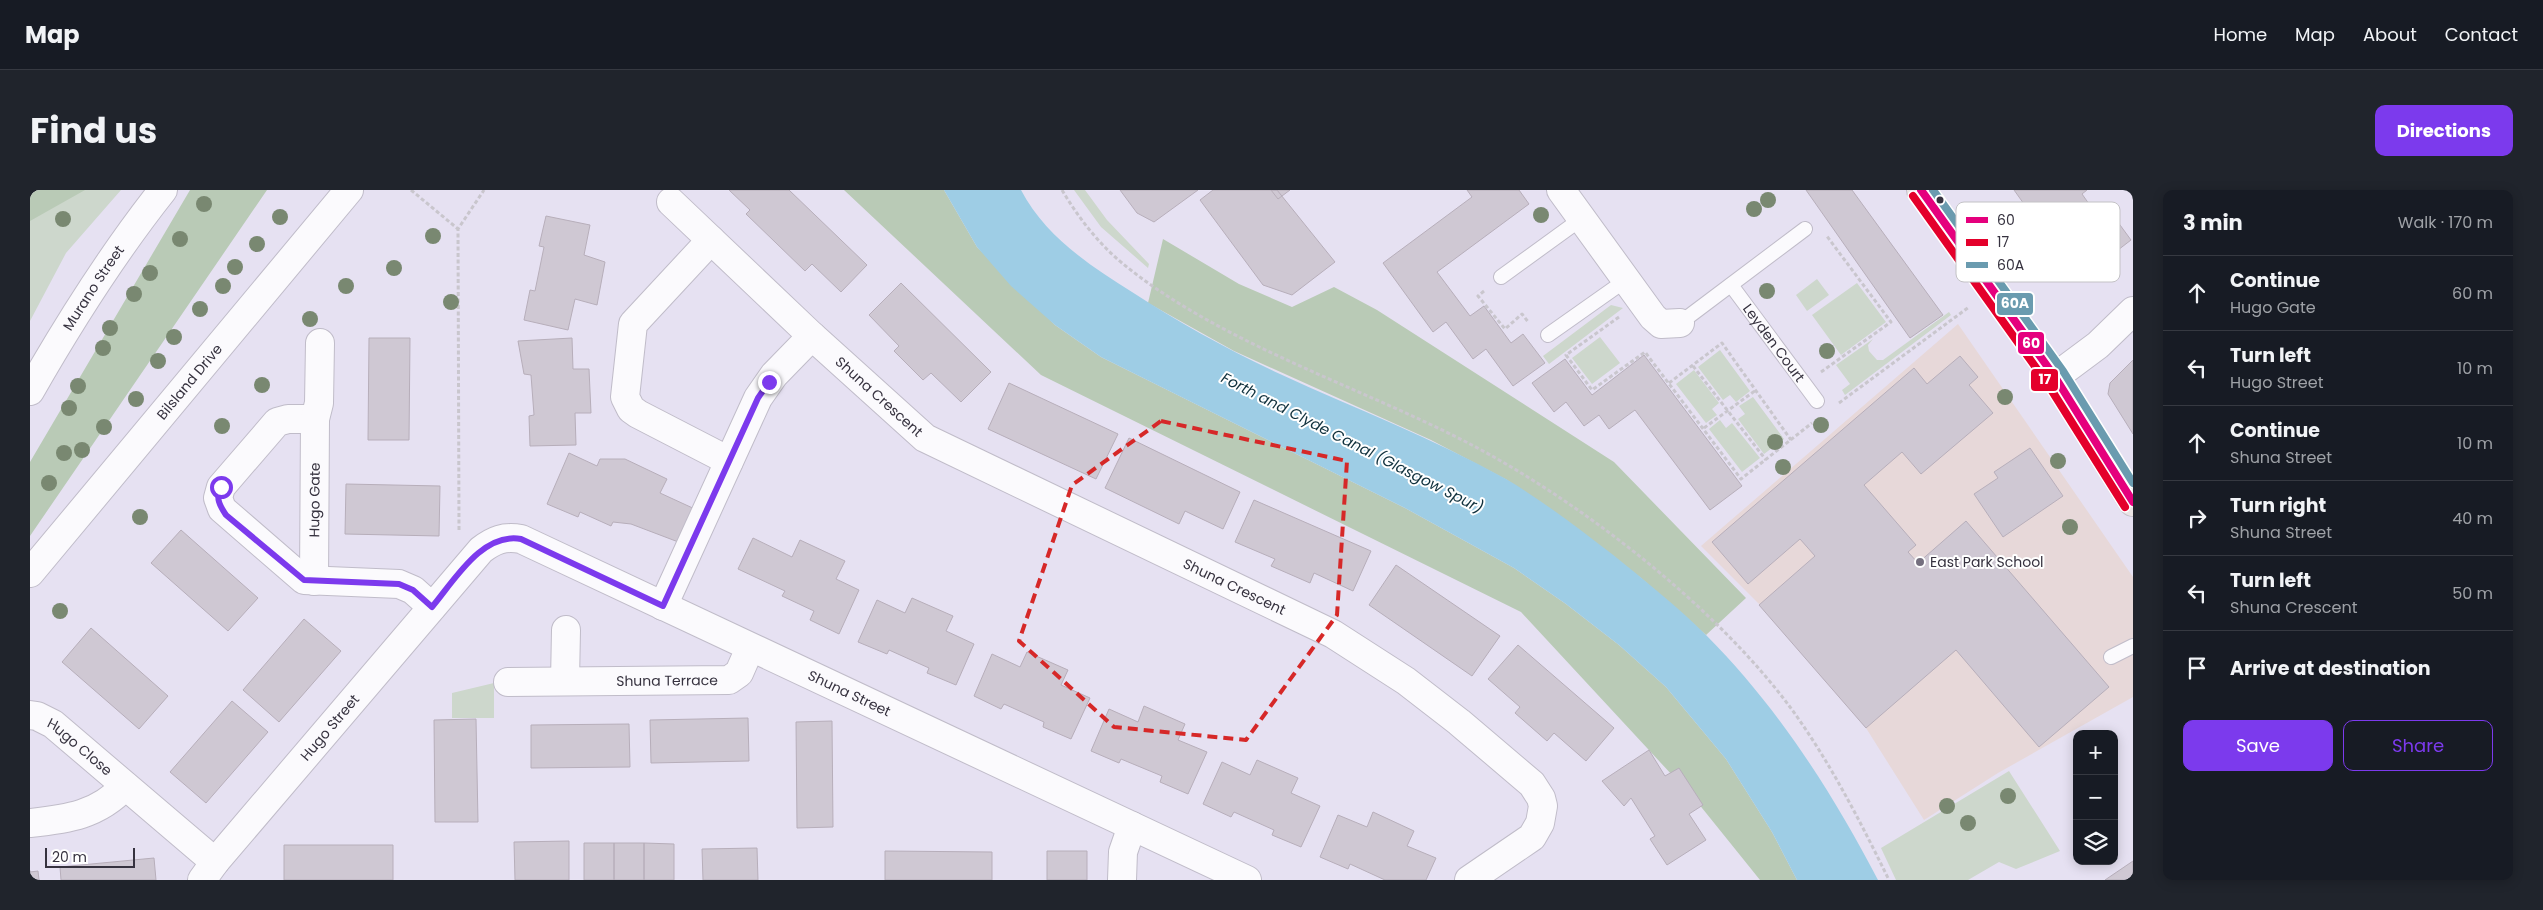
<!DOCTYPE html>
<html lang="en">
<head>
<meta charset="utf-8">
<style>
	:root { --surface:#171b24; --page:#20242c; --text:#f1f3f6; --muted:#9ea1a6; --line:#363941; --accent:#7c3aed }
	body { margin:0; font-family:Poppins,sans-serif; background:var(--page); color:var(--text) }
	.controls { position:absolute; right:15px; bottom:15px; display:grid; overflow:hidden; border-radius:10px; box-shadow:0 2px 12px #0003 }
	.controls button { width:45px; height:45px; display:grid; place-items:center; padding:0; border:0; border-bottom:1px solid var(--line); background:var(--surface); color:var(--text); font:25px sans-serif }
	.scale { position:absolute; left:15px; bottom:12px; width:90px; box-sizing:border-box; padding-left:5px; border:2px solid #36323f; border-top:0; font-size:14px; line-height:18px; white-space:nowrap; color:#36323f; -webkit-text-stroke:4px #fff; paint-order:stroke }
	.stop { position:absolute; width:15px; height:15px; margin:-11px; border:4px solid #7c3aed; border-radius:50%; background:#fff }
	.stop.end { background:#7c3aed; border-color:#fff; box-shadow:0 1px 5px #0008 }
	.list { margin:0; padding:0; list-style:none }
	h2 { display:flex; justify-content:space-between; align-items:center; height:65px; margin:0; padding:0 20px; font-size:21px }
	h2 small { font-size:16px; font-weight:400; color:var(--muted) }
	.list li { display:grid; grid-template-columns:32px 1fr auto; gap:15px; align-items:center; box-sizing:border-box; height:75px; padding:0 20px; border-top:1px solid var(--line) }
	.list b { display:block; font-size:19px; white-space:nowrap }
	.list p { margin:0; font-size:16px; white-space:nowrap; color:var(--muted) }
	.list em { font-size:16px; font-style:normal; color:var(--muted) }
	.actions { display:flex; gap:10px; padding:15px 20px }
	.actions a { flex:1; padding:11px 0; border:1px solid var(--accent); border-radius:10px; text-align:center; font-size:18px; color:var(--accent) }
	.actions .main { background:var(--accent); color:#fff }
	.icon { flex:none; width:28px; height:28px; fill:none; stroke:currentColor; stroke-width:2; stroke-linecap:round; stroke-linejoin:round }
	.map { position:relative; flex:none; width:2103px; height:690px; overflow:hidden; border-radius:10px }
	header { display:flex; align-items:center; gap:30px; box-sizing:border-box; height:70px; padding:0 25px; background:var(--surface); border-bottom:1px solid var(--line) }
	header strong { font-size:24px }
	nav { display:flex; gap:28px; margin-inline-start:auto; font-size:18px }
	.intro { display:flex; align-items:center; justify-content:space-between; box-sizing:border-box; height:120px; padding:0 30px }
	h1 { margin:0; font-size:35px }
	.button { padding:12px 22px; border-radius:10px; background:var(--accent); color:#fff; font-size:18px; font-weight:700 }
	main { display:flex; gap:30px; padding:0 30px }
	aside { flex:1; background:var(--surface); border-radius:10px; box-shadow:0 2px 12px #0003 }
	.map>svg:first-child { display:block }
	.education { fill:#e7d8d9 }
	.green { fill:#cdd7cc }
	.forest { fill:#b9cab6 }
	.water { fill:#9ecde5 }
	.building { fill:#cfc8d3; stroke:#b7aeba }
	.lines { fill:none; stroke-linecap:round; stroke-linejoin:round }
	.service-casing { stroke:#c0bcc9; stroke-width:16 }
	.minor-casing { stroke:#c0bcc9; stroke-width:30 }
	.secondary-casing { stroke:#c0bcc9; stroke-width:30 }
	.primary-casing { stroke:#c3c0c9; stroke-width:30 }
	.path { stroke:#c9c6cd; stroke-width:3; stroke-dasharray:4 2.5; stroke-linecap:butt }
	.service { stroke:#fbfafd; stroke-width:14 }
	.minor { stroke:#fbfafd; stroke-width:28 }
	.secondary { stroke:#fbfafd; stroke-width:28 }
	.primary { stroke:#eae3e4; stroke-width:28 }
	.bus-1-casing { stroke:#fff; stroke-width:11 }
	.bus-2-casing { stroke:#fff; stroke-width:11 }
	.bus-3-casing { stroke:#fff; stroke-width:11 }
	.bus-1 { stroke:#e5007d; stroke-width:8 }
	.bus-2 { stroke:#e4002b; stroke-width:8 }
	.bus-3 { stroke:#6a9baf; stroke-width:8 }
	.tree { fill:#798871 }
	.route { stroke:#7c3aed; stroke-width:6 }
	.marked { fill:none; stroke:#d62828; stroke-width:4; stroke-dasharray:10 6; stroke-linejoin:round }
	.bus-dot { fill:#36323f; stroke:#fff; stroke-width:2 }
	.poi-dot { fill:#746f7e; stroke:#fff; stroke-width:2 }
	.labels { text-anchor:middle; stroke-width:4; stroke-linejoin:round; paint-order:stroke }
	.street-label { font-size:14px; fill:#36323f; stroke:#fff }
	.poi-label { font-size:14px; fill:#36323f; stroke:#fff; text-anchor:start }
	.water-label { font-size:15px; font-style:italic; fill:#10313d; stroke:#fff }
	.key { fill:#fff; stroke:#c3c2c5; stroke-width:1 }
	.key-label { font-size:14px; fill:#36323f }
	.line-badge { stroke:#fff; stroke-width:2 }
	.badge-label { font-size:14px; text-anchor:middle; font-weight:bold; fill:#fff }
</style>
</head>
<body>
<header>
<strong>Map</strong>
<nav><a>Home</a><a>Map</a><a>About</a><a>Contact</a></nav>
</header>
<div class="intro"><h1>Find us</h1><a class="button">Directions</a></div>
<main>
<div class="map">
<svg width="2103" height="690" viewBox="0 0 2103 690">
	<rect width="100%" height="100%" fill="#e6e1f2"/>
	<!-- education -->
	<path class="education" d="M1928,134L2103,387V507L1968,583L1894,630L1836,538L1730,415L1671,356Z"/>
	<!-- green -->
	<path class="green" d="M0,0H91L36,63L0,131Z
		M1044,0H1055L1077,30L1119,74L1118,78L1071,37Z
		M1787,89L1799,105L1777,121L1766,105Z
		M1827,93L1856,132L1811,165L1782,125Z
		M1581,115L1593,118L1519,174L1513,166Z
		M1919,122L1921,125L1815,205L1812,200L1820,194L1806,175L1843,149L1838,155L1839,161L1847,170H1853Z
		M1570,147L1590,173L1562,194L1542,168Z
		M1690,160L1720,201L1706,212L1700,205L1693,210L1668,177Z
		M1664,180L1689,213L1682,219L1687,225L1676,233L1646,194Z
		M1723,207L1754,249L1734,264L1708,229L1715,224L1709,216Z
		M1690,230L1696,238L1702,233L1730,268L1712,282L1679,239Z
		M464,493V528H422V503Z
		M1979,581L2030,661L1986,679L1969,672L1938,690H1866L1851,658Z"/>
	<!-- forest -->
	<path class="forest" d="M0,0H55L0,31Z
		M160,0H237L0,346V272Z
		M814,0H914L947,57L1025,135L1071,167L1375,318L1484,378L1536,414L1589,455L1636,497L1696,569L1742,642L1767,690H1730L1668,613L1491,422L1011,185Z
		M1133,49L1209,94L1262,117L1304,97L1347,120L1584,272L1716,408L1676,445L1611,388L1477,290L1401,250L1204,161L1118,113Z"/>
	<!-- water -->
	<path class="water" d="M914,0H991C1015,46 1059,75 1102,102C1149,133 1199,160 1250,184C1326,219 1403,248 1476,289C1513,311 1548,338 1582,364C1614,390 1647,416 1676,445C1747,516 1802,602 1848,690H1767L1742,642L1696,569L1636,497L1589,455L1536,414L1484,378L1375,318L1071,167L1025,135L981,96L947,57Z"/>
	<!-- building -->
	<path class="building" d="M699,0H759L837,75L811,102L782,74L775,81L716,24L720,20Z
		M1090,0H1168L1124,32L1107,23Z
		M1183,0H1247L1305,72L1262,105L1233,95L1170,10Z
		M1241,0H1260L1248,9Z
		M1437,0H1489L1499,14L1407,82L1440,126L1454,116L1481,153L1493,144L1515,173L1483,196L1456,159L1443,169L1416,132L1403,142L1353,73L1442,7Z
		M1776,0H1822L1913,125L1880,148Z
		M1984,0H2057L2052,4L2071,31L2082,24L2101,50L2066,77L2058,68L2041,80Z
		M516,26L560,35L554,65L575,72L567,115L545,109L538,140L494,130L500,100L505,101L514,57L509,56Z
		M871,93L961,182L931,212L901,183L893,190L864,161L869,156L839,125Z
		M339,148H380L379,250H338Z
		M542,148L543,179H559L561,223H545L546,255L500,256L499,226L504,225L501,185L494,184L488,151Z
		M1614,165L1712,296L1680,320L1605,220L1579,239L1569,225L1554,236L1536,212L1524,222L1502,193L1535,169L1562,205Z
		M1930,166L1948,187L1939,195L1963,223L1891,284L1872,262L1834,295L1886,355L1878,362L1888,373L1936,331L2079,497L2009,557L1926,460L1836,538L1729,415L1785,366L1770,349L1718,394L1682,352L1884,178L1897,194Z
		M2103,170V244L2078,204L2080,193Z
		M979,193L1088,244L1066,289L958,239Z
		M1099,248L1210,302L1193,339L1155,321L1149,334L1075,298Z
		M2000,258L2033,306L1973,347L1944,304L1968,288L1964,282Z
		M539,263L567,276L570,269H595L637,289L630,303L667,320L651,353L601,334L583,332L581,336L550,322L548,327L517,314Z
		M316,294L410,296L409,346L315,344Z
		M1224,310L1341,361L1323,401L1284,383L1280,393L1241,376L1245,369L1205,352Z
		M151,340L228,408L198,441L121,373Z
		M723,348L762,367L770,350L815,371L806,389L829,400L809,444L780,430L784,421L752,406L755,401L708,379Z
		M1366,375L1470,446L1442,486L1339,415Z
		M882,408L923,426L916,441L944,454L926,495L897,483L899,478L859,460L857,464L828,452L847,410L875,423Z
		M274,429L311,461L249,532L213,500Z
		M61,438L138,506L109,539L32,472Z
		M1488,455L1584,538L1556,571L1524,543L1517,551L1485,523L1490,517L1458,489Z
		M997,462L1038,480L1031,495L1060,508L1041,549L1013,537L1014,532L974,514L971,519L944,506L962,464L990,477Z
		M202,511L238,542L176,613L140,582Z
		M1114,516L1155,534L1148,550L1177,562L1158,604L1130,592L1132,586L1091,569L1089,573L1061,561L1079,519L1108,532Z
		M718,528L719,571L621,573L620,530Z
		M446,529L448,632H405L404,530Z
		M802,531L803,637L767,638L766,532Z
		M599,534L600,577L501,578V535Z
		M1619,560L1635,586L1649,578L1673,615L1659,624L1676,650L1637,675L1620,649L1625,646L1601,608L1594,616L1572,591Z
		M1227,570L1268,588L1261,603L1290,616L1271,657L1242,645L1244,640L1204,622L1201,627L1173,614L1192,572L1220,585Z
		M1343,622L1384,641L1377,656L1406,668L1396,690H1355L1320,674L1318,679L1290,667L1308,625L1337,637Z
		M539,651V690H485L484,652Z
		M554,653H584V690H554Z
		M584,653H614V690H584Z
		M614,653L644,654V690H614Z
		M254,655H363V690H254Z
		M727,658L728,690H673L672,659Z
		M855,661L962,662V690H855Z
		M1017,661H1057V690H1017Z
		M124,668L126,690H31L30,677Z
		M2103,671V690H2075Z
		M8,681L9,690H0V682Z"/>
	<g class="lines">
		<defs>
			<g id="service">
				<path d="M1471,87L1551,29"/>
				<path id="s1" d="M1701,95L1787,211"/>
				<path d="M1650,133L1775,39"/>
				<path d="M1518,145L1596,90"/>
				<path d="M2081,467L2103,456"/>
			</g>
			<g id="minor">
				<path d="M1531,0L1623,127L1631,134L1650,133"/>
				<path id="s2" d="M641,12L782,146L895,248L1303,444L1376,491L1429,532L1502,594L1511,608L1513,616L1510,633L1502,647L1439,690"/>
				<path d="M681,50L603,134L595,207L601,219L608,224L699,271"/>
				<path d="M2025,187L2068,155L2103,121"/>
				<path id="s3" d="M0,201C40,131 83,63 133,0"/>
				<path d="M285,229H258L247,232L191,297L188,308L192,319L274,390L369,394L383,400L402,417"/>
				<path id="s4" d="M284,391L285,229L289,213L290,153"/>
				<path d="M633,416L728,208L744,185L782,146"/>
				<path d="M535,491L536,440"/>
				<path id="s5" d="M478,492L699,490L709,483L720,458"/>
				<path id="s6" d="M0,525L7,526L23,534L185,672"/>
				<path d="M0,633C38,629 68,625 95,596"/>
				<path id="s7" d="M172,690L185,672L451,360C464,350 474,346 491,349L1217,690"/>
				<path d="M1092,690L1093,662L1102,636"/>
			</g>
			<g id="secondary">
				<path id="s8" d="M0,383L319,0"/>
			</g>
			<path id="primary" d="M1891,0L2025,187L2103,312"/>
		</defs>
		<!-- service casing -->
		<use href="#service" class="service-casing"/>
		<!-- minor casing -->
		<use href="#minor" class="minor-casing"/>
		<!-- secondary casing -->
		<use href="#secondary" class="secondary-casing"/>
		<!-- primary casing -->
		<use href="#primary" class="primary-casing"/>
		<!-- path -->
		<path class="path" d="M381,0L428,39
			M1032,0C1048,27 1067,52 1092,73C1189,153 1329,196 1440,254C1551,312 1685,416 1760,517C1799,570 1830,631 1859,690
			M1454,101L1448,106L1475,139L1492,124L1499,133
			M1589,127L1536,165L1562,200L1615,162L1711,289L1782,233
			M1663,176L1736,270
			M1791,182L1861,132L1796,45
			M1639,193L1692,153L1761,250
			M1809,213L1939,117
			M1674,238L1726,200
			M429,340L428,39L454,0"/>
		<!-- service -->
		<use href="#service" class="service"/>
		<!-- minor -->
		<use href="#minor" class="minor"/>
		<!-- secondary -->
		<use href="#secondary" class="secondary"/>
		<!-- primary -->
		<use href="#primary" class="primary"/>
		<defs>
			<path id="bus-1" d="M1891,0L2025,187L2103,312"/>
			<path id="bus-2" d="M1883,6L2017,193L2095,317"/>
			<path id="bus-3" d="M1903,0L2033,181L2103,293"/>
		</defs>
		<!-- bus-1 casing -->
		<use href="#bus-1" class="bus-1-casing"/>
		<!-- bus-2 casing -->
		<use href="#bus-2" class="bus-2-casing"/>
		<!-- bus-3 casing -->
		<use href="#bus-3" class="bus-3-casing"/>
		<!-- bus-1 -->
		<use href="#bus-1" class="bus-1"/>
		<!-- bus-2 -->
		<use href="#bus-2" class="bus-2"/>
		<!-- bus-3 -->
		<use href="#bus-3" class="bus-3"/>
	</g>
	<!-- trees -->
	<g class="tree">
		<circle cx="1738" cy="10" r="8"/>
		<circle cx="174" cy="14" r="8"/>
		<circle cx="1724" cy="19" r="8"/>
		<circle cx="1511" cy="25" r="8"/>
		<circle cx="250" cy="27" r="8"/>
		<circle cx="33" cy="29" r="8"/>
		<circle cx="403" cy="46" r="8"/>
		<circle cx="150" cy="49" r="8"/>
		<circle cx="227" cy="54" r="8"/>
		<circle cx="205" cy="77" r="8"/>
		<circle cx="364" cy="78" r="8"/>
		<circle cx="120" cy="83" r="8"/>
		<circle cx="193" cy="96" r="8"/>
		<circle cx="316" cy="96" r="8"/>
		<circle cx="1737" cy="101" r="8"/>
		<circle cx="104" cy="104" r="8"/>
		<circle cx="421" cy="112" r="8"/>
		<circle cx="170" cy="119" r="8"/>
		<circle cx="280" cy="129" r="8"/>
		<circle cx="80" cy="138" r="8"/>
		<circle cx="144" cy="147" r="8"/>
		<circle cx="73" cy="158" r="8"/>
		<circle cx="1797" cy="161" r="8"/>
		<circle cx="128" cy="171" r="8"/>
		<circle cx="232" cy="195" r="8"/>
		<circle cx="48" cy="196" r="8"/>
		<circle cx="1975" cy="207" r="8"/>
		<circle cx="106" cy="209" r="8"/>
		<circle cx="39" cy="218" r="8"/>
		<circle cx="1791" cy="235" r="8"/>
		<circle cx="192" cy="236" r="8"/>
		<circle cx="74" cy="237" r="8"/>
		<circle cx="1745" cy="252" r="8"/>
		<circle cx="52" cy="260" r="8"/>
		<circle cx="34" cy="263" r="8"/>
		<circle cx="2028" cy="271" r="8"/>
		<circle cx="1753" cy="277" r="8"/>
		<circle cx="19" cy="293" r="8"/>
		<circle cx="110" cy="327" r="8"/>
		<circle cx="2040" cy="337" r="8"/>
		<circle cx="30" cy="421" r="8"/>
		<circle cx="1978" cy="606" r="8"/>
		<circle cx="1917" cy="616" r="8"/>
		<circle cx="1938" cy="633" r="8"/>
	</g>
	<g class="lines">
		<!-- route -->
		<path class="route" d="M191,297C185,308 190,316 196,325L274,390L369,394L383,400L402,417C424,391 452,342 491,349L633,416L728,208L739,192"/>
	</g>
	<!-- marked area -->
	<path class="marked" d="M1131,231L1317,271L1307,425L1216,550L1084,537L989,451L1042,295Z"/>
	<!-- markers -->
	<circle class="bus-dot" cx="1910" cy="10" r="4.5"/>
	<circle class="poi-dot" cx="1890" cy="372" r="5"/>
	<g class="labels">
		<!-- street labels -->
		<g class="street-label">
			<text dy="5" stroke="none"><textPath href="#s3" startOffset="121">Murano Street</textPath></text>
			<text dy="5" stroke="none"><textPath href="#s1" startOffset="72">Leyden Court</textPath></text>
			<text dy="5" stroke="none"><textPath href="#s8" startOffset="249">Bilsland Drive</textPath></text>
			<text dy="5" stroke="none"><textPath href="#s2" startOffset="285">Shuna Crescent</textPath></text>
			<text dy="5" stroke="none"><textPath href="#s4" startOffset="81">Hugo Gate</textPath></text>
			<text dy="5" stroke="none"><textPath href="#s2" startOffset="690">Shuna Crescent</textPath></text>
			<text dy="5" stroke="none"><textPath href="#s5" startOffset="159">Shuna Terrace</textPath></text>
			<text dy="5" stroke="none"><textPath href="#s7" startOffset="838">Shuna Street</textPath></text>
			<text dy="5" stroke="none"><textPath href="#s7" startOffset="199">Hugo Street</textPath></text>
			<text dy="5" stroke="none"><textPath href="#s6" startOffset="60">Hugo Close</textPath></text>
		</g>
		<!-- poi labels -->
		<g class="poi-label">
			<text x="1900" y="377">East Park School</text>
		</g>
		<!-- water labels -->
		<g class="water-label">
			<text transform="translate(1322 253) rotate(27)" y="5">Forth and Clyde Canal (Glasgow Spur)</text>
		</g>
	</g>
	<!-- legend -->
	<rect x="1926" y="12" width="164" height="80" rx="8" class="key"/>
	<rect x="1936" y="27" width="22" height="6" fill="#e5007d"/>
	<rect x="1936" y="49" width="22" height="7" fill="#e4002b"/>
	<rect x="1936" y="72" width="22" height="6" fill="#6a9baf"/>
	<g class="key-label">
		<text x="1967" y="35">60</text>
		<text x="1967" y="57">17</text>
		<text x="1967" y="80">60A</text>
	</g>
	<g class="line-badge">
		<rect x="1966" y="102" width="38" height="24" rx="5" fill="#6a9baf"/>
		<rect x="1987" y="141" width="28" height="24" rx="5" fill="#e5007d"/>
		<rect x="2000" y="178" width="29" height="24" rx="5" fill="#e4002b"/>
	</g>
	<g class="badge-label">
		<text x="1985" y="118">60A</text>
		<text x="2001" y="158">60</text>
		<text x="2015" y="194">17</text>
	</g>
</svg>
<div class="controls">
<button>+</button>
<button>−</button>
<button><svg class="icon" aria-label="layers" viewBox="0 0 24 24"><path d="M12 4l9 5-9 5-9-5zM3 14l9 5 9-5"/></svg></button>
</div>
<div class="scale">20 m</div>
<div class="stop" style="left:191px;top:297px"></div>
<div class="stop end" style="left:739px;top:192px"></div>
</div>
<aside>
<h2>3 min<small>Walk · 170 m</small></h2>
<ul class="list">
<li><svg class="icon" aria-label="ahead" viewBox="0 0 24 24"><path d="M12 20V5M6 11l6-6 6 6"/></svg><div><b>Continue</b><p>Hugo Gate</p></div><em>60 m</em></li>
<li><svg class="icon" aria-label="left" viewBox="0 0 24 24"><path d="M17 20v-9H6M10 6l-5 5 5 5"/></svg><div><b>Turn left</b><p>Hugo Street</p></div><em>10 m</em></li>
<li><svg class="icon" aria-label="ahead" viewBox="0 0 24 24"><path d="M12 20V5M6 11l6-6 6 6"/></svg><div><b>Continue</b><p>Shuna Street</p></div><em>10 m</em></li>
<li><svg class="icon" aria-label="right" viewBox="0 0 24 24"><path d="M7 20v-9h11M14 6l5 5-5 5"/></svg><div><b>Turn right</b><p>Shuna Street</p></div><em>40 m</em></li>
<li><svg class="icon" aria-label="left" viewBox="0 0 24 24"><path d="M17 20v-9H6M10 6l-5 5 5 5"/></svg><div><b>Turn left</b><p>Shuna Crescent</p></div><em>50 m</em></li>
<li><svg class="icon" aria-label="arrive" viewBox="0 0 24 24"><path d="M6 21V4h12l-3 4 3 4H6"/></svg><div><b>Arrive at destination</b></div></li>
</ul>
<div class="actions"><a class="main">Save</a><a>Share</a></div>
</aside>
</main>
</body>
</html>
